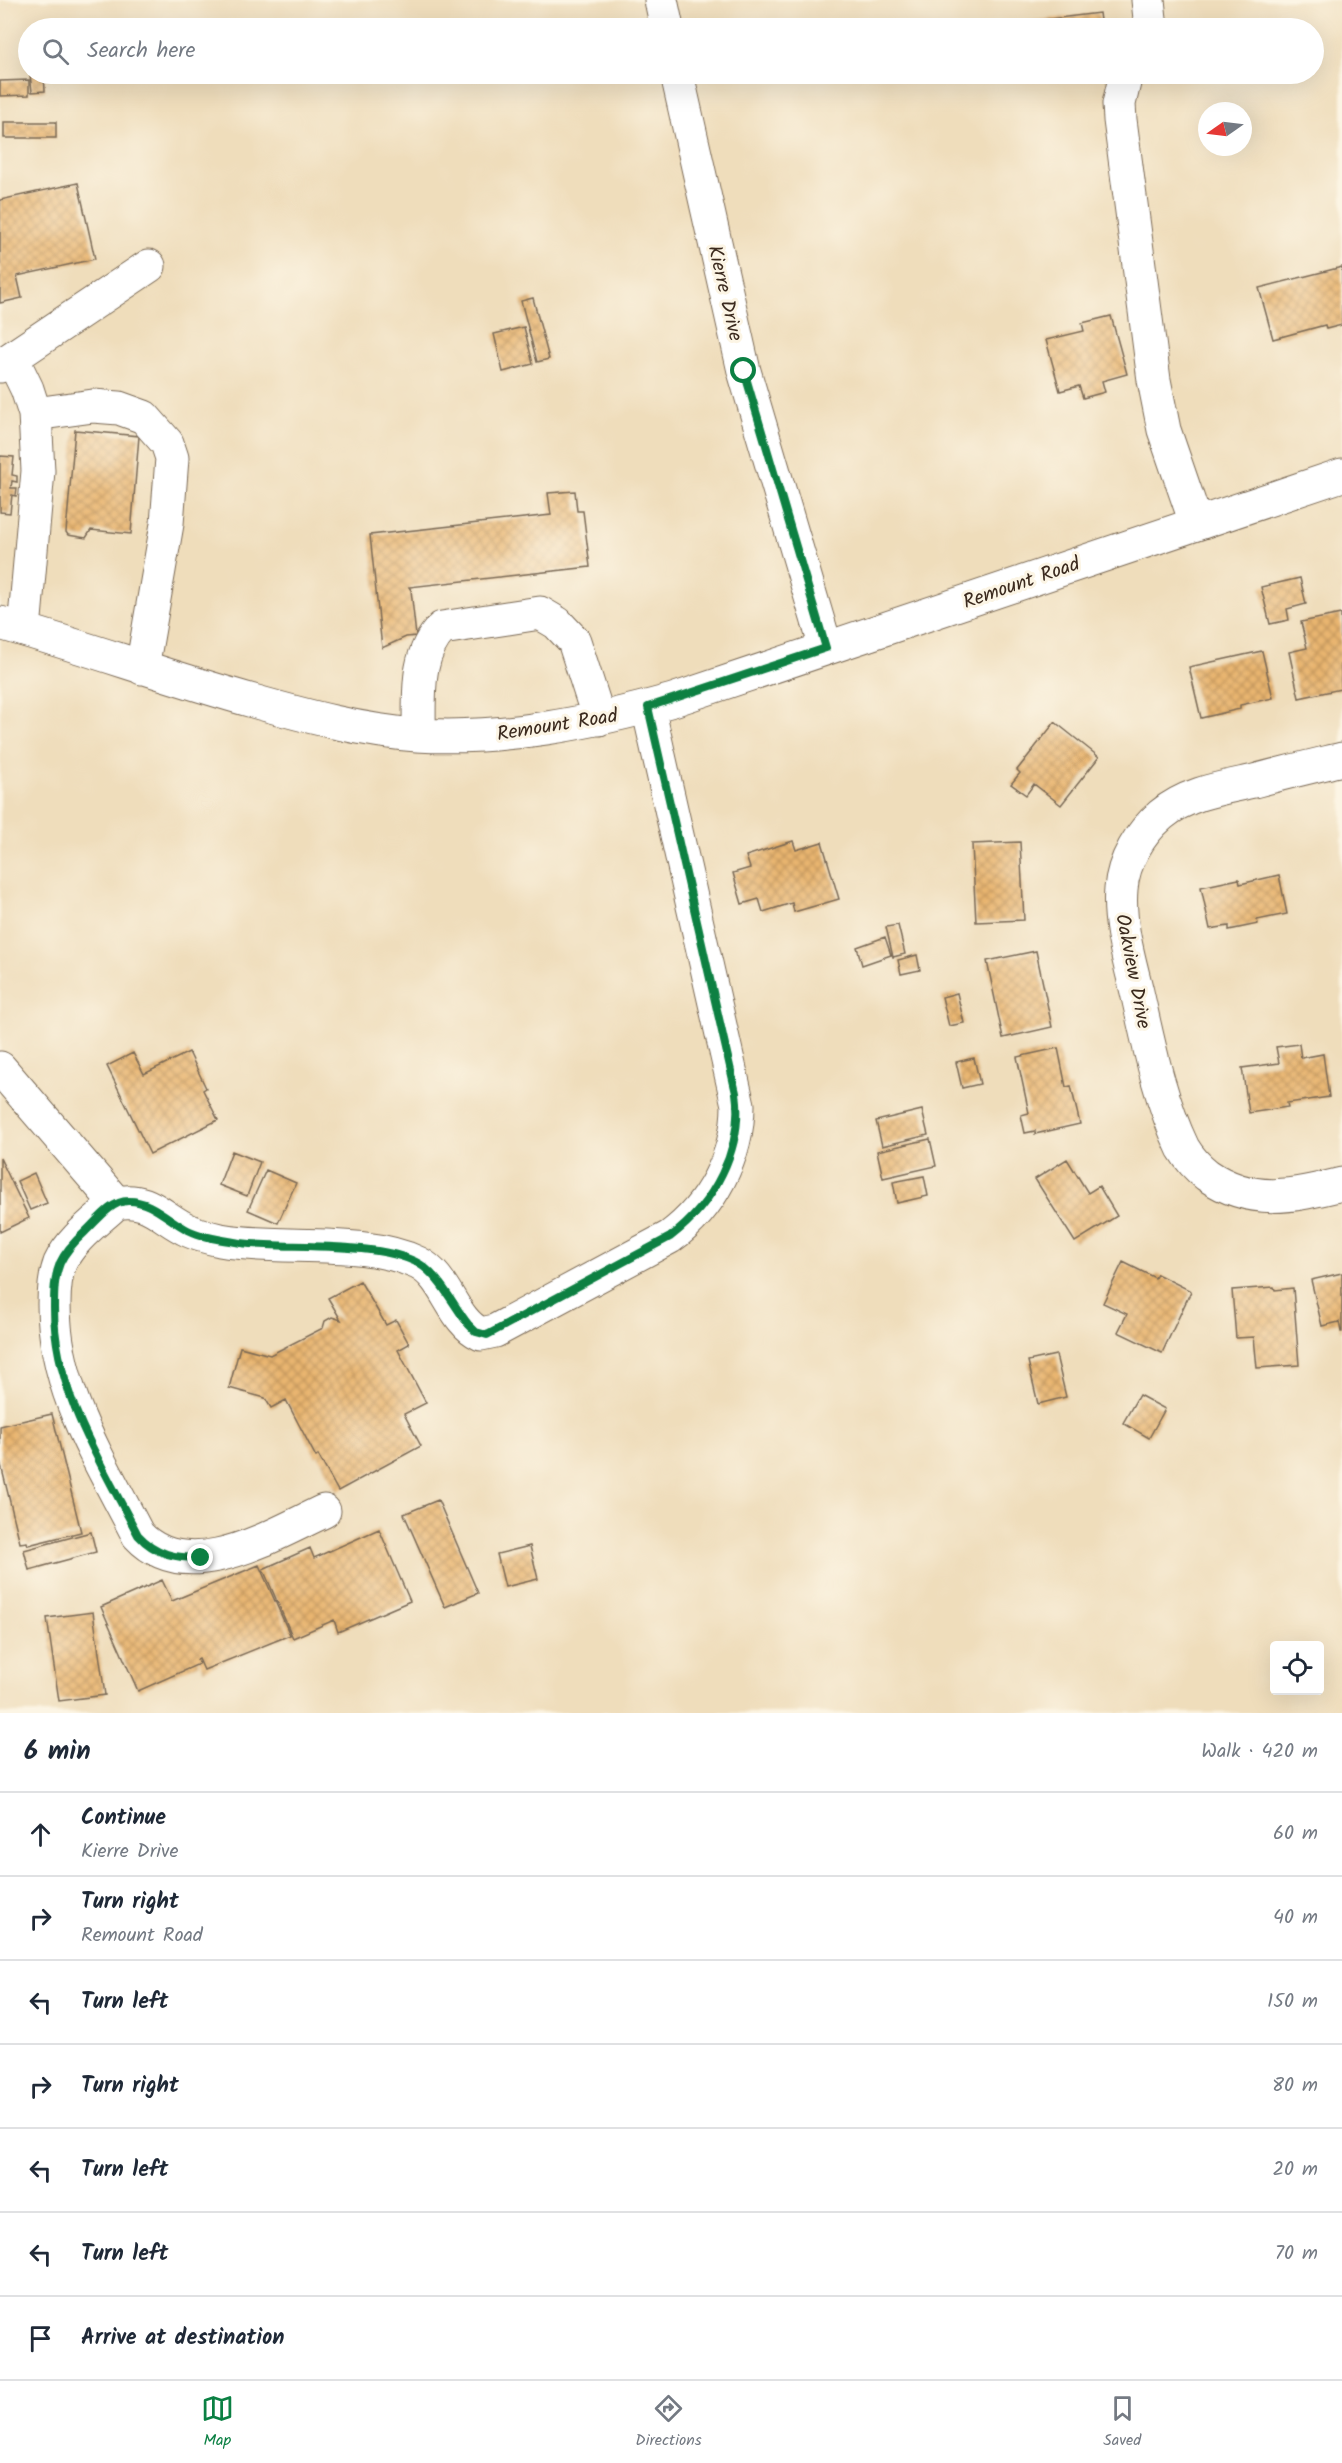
<!DOCTYPE html>
<html lang="en">
<head>
<meta charset="utf-8">
<style>
	:root { --surface:#fff; --page:#f2f2f3; --text:#1f2937; --muted:#747a83; --line:#e0e1e3; --accent:#0b8043 }
	body { margin:0; font-family:Kalam,sans-serif; background:var(--page); color:var(--text) }
	.controls { position:absolute; right:18px; bottom:18px; display:grid; overflow:hidden; border-radius:6px; box-shadow:0 6px 24px #0002 }
	.controls button { width:54px; height:54px; display:grid; place-items:center; padding:0; border:0; border-bottom:2px solid var(--line); background:var(--surface); color:var(--text); font:30px sans-serif }
	.compass { position:absolute; left:1198px; top:102px; width:54px; height:54px; border-radius:50%; background:var(--surface); box-shadow:0 6px 24px #0002; rotate:256deg }
	.stop { position:absolute; width:18px; height:18px; margin:-14px; border:4px solid #0b8043; border-radius:50%; background:#fff }
	.stop.end { background:#0b8043; border-color:#fff; box-shadow:0 2px 6px #0008 }
	.list { margin:0; padding:0; list-style:none }
	h2 { display:flex; justify-content:space-between; align-items:center; height:78px; margin:0; padding:0 24px; font-size:26px }
	h2 small { font-size:20px; font-weight:400; color:var(--muted) }
	.list li { display:grid; grid-template-columns:39px 1fr auto; gap:18px; align-items:center; box-sizing:border-box; height:84px; padding:0 24px; border-top:2px solid var(--line) }
	.list b { display:block; font-size:22px; white-space:nowrap }
	.list p { margin:0; font-size:20px; white-space:nowrap; color:var(--muted) }
	.list em { font-size:20px; font-style:normal; color:var(--muted) }
	.icon { flex:none; width:33px; height:33px; fill:none; stroke:currentColor; stroke-width:2; stroke-linecap:round; stroke-linejoin:round }
	.map { position:relative; flex:none; width:1342px; height:1713px; overflow:hidden }
	.search { position:absolute; background:var(--surface); box-shadow:0 6px 24px #0002; left:18px; right:18px; top:18px; height:66px; display:flex; align-items:center; gap:15px; box-sizing:border-box; padding:0 21px; border-radius:33px; color:var(--muted); font-size:22px }
	.sheet { height:666px; background:var(--surface) }
	nav { display:flex; justify-content:space-around; align-items:center; box-sizing:border-box; height:84px; border-top:2px solid var(--line); background:var(--surface); font-size:16px; color:var(--muted) }
	nav a { display:grid; justify-items:center; gap:3px }
	nav .on { color:var(--accent) }
	.map>svg:first-child { display:block }
	.building { fill:url(#building-cross-hatch) }
	.lines { fill:none; stroke-linecap:round; stroke-linejoin:round }
	.minor-casing { stroke:#7a6955; stroke-width:35 }
	.minor { stroke:#fff; stroke-width:33 }
	.route { stroke:#0b8043; stroke-width:8 }
	.labels { text-anchor:middle; stroke-width:6; stroke-linejoin:round; paint-order:stroke }
	.street-label { font-size:20px; fill:#3b2a1e; stroke:#fcf5e5 }
</style>
</head>
<body>
<div class="map">
<svg width="1342" height="1713" viewBox="0 0 1342 1713">
	<defs>
		<pattern id="building-cross-hatch" width="8" height="8" patternUnits="userSpaceOnUse" patternTransform="scale(1.5)"><rect width="8" height="8" fill="#e9b56f"/><path d="M0 0l8 8M0 8l8-8" fill="none" stroke="#be935b"/></pattern>
	</defs>
	<rect width="100%" height="100%" fill="#fcf5e5"/>
	<filter id="ink" filterUnits="userSpaceOnUse"><feTurbulence type="fractalNoise" baseFrequency=".0167" numOctaves="2"/><feDisplacementMap in="SourceGraphic" scale="12" xChannelSelector="R" yChannelSelector="G"/><feConvolveMatrix kernelMatrix="1 2 1 2 8 2 1 2 1" color-interpolation-filters="sRGB"/></filter>
	<filter id="wash" filterUnits="userSpaceOnUse"><feTurbulence type="fractalNoise" baseFrequency=".008" numOctaves="4" result="noise"/><feDisplacementMap in="SourceGraphic" scale="24" xChannelSelector="R" yChannelSelector="G"/><feGaussianBlur stdDeviation="1.35" result="paint"/><feColorMatrix in="noise" values="0 0 0 0 0 0 0 0 0 0 0 0 0 0 0 0 0 1.4 0 .05"/><feComposite in="paint" operator="in"/></filter>
	<g filter="url(#wash)">
		<rect width="100%" height="100%" fill="#efddbb"/>
		<g id="blocks">
			<!-- building -->
			<path class="building" d="M1099,13L1101,28H1010L1009,24Z
				M30,74H44L45,91L32,92Z
				M29,80V95L0,96V81Z
				M4,122H56V138H4Z
				M78,183L95,259L17,276L22,298L0,303V200Z
				M1342,267V325L1326,329L1325,325L1273,339L1259,288Z
				M533,298L549,359L537,362L521,301Z
				M1111,316L1127,374L1102,381L1105,392L1083,398L1079,386L1060,391L1046,340L1084,331L1082,323Z
				M524,327L533,364L503,372L494,334Z
				M75,430L139,436L131,534L91,530L86,538L68,535L66,532Z
				M0,456L14,457L12,475L17,476V482L12,481L11,488H17L16,496L12,495L10,513L0,512Z
				M575,491L577,511H583L590,567L409,587L411,590L416,636L406,637L382,648L370,535L551,515L548,493Z
				M1300,578L1306,604L1287,609L1289,620L1270,624L1261,587Z
				M1341,614V689L1299,698L1289,652L1307,648L1301,622Z
				M1262,651L1273,698L1240,705V709L1201,718L1189,667Z
				M1055,722L1099,757L1061,805L1034,784L1026,795L1011,784L1020,773L1017,770Z
				M793,841L796,850L822,842L839,899L794,912L792,903L763,912L759,899L742,904L733,873L750,868L746,856Z
				M1020,842L1024,920L976,922L972,844Z
				M1279,875L1287,914L1257,920L1258,924L1229,930V926L1210,929L1201,887L1239,879L1240,884Z
				M898,925L905,954L893,957L886,927Z
				M885,937L891,955L862,965L857,947Z
				M1036,951L1052,1027L1003,1038L987,961Z
				M917,955L920,970L901,974L898,960Z
				M957,993L964,1023L949,1026L942,997Z
				M1299,1044L1301,1058L1323,1054L1329,1097L1287,1103L1288,1107L1249,1113L1242,1068L1279,1063L1276,1047Z
				M1058,1048L1066,1087L1071,1086L1080,1124L1035,1134V1131L1025,1133L1021,1115L1029,1113L1017,1057Z
				M189,1052L206,1088L203,1090L218,1120L150,1154L107,1066L133,1053L144,1074Z
				M974,1058L980,1084L962,1088L956,1062Z
				M922,1110L928,1135L882,1146L876,1121Z
				M930,1139L936,1166L883,1178L877,1151Z
				M232,1151L260,1162L247,1196L219,1185Z
				M0,1158L29,1218L0,1232Z
				M1067,1159L1088,1193L1099,1186L1117,1216L1075,1242L1035,1179Z
				M266,1170L296,1183L278,1223L248,1210Z
				M34,1173L47,1203L30,1210L17,1181Z
				M924,1176L928,1196L897,1203L893,1182Z
				M1123,1262L1155,1278L1157,1274L1191,1291L1162,1353L1118,1332L1127,1314L1103,1303Z
				M1342,1273V1332H1341L1339,1322L1322,1326L1311,1280Z
				M360,1281L386,1325L396,1320L409,1344L398,1350L426,1403L404,1414L421,1446L338,1491L318,1455L316,1457L286,1400L271,1408L265,1398L229,1388L240,1347L270,1355L323,1328L325,1321L332,1317L341,1320L328,1298Z
				M1274,1287L1275,1290L1293,1288L1299,1365L1257,1368L1254,1337L1236,1338L1232,1290Z
				M1056,1355L1066,1397L1038,1404L1028,1361Z
				M1139,1395L1165,1409L1149,1438L1123,1423Z
				M52,1414L81,1532L28,1545L27,1542L20,1543L0,1461V1426Z
				M438,1500L478,1593L445,1607L404,1514Z
				M379,1529L410,1601L338,1632L334,1620L293,1638L263,1569L310,1548L314,1558Z
				M91,1532L96,1552L29,1570L24,1550Z
				M530,1546L538,1579L505,1587L497,1554Z
				M259,1565L290,1635L204,1670L199,1659L197,1660L199,1664L138,1691L101,1607L162,1580L172,1601Z
				M93,1612L105,1695L59,1701L47,1618Z"/>
		</g>
	</g>
	<g filter="url(#ink)">
		<use href="#blocks" fill-opacity="0" stroke="#7a6955" stroke-width="1.5"/>
		<g class="lines">
			<defs>
				<path id="minor" d="M661,0L667,28
					M1148,0L1151,28
					M677,74L744,371L826,648
					M1126,74L1119,104L1120,120L1154,380L1164,430L1196,523
					M12,358L27,389L35,414L38,471L24,630
					M0,366L149,266
					M35,414L93,406L119,408L144,417L167,443L172,458L167,524L142,668
					M0,623C85,647 168,677 253,701C306,716 362,731 417,735C504,740 590,723 673,700L1342,475
					M419,735C420,698 414,656 442,628L540,613L557,623L574,641L599,719
					M1342,759C1313,766 1283,773 1254,781C1222,788 1187,793 1161,815C1140,833 1123,861 1121,889C1118,923 1129,959 1137,992C1149,1045 1159,1098 1183,1148C1189,1158 1198,1168 1207,1175C1252,1206 1293,1196 1342,1184
					M0,1068L116,1203C150,1196 162,1219 190,1231C199,1235 211,1238 220,1240C282,1251 362,1237 418,1263C447,1277 452,1321 481,1334L495,1331L670,1237C711,1207 738,1156 738,1105L648,707
					M116,1203C97,1221 71,1239 60,1263C55,1276 54,1290 54,1304C54,1391 100,1460 138,1535C187,1588 272,1535 324,1511"/>
			</defs>
			<!-- minor casing -->
			<use href="#minor" class="minor-casing"/>
			<!-- minor -->
			<use href="#minor" class="minor"/>
		</g>
	</g>
	<g class="lines" filter="url(#ink)">
		<!-- route -->
		<path class="route" d="M201,1558C176,1558 156,1555 138,1535C101,1463 54,1391 54,1308C54,1293 54,1278 60,1263C66,1250 75,1241 85,1232C97,1221 111,1201 128,1201C151,1200 169,1221 188,1230C204,1238 224,1240 241,1243C286,1249 389,1240 424,1267C442,1281 454,1306 468,1324L476,1332L487,1335L670,1237C713,1205 744,1148 736,1093L648,707L826,648L744,371"/>
	</g>
	<g class="labels">
		<!-- street labels -->
		<g class="street-label">
			<text transform="translate(726 293) rotate(77)" y="7">Kierre Drive</text>
			<text transform="translate(1021 582) rotate(-19)" y="7">Remount Road</text>
			<text transform="translate(557 724) rotate(-9)" y="7">Remount Road</text>
			<text transform="translate(1134 971) rotate(79)" y="7">Oakview Drive</text>
		</g>
	</g>
</svg>
<div class="controls">
<button><svg class="icon" aria-label="locate" viewBox="0 0 24 24"><circle cx="12" cy="12" r="6"/><path d="M12 2v4M12 18v4M2 12h4M18 12h4"/></svg></button>
</div>
<svg class="compass" viewBox="-18 -18 36 36"><path d="M0-13l5 13h-10z" fill="#e53935"/><path d="M0 13l5-13h-10z" fill="#747a83"/></svg>
<div class="stop" style="left:744px;top:371px"></div>
<div class="stop end" style="left:201px;top:1558px"></div>
<div class="search"><svg class="icon" aria-label="search" viewBox="0 0 24 24"><circle cx="10" cy="10" r="6"/><path d="M15 15l6 6"/></svg>Search here</div>
</div>
<section class="sheet">
<h2>6 min<small>Walk · 420 m</small></h2>
<ul class="list">
<li><svg class="icon" aria-label="ahead" viewBox="0 0 24 24"><path d="M12 20V5M6 11l6-6 6 6"/></svg><div><b>Continue</b><p>Kierre Drive</p></div><em>60 m</em></li>
<li><svg class="icon" aria-label="right" viewBox="0 0 24 24"><path d="M7 20v-9h11M14 6l5 5-5 5"/></svg><div><b>Turn right</b><p>Remount Road</p></div><em>40 m</em></li>
<li><svg class="icon" aria-label="left" viewBox="0 0 24 24"><path d="M17 20v-9H6M10 6l-5 5 5 5"/></svg><div><b>Turn left</b></div><em>150 m</em></li>
<li><svg class="icon" aria-label="right" viewBox="0 0 24 24"><path d="M7 20v-9h11M14 6l5 5-5 5"/></svg><div><b>Turn right</b></div><em>80 m</em></li>
<li><svg class="icon" aria-label="left" viewBox="0 0 24 24"><path d="M17 20v-9H6M10 6l-5 5 5 5"/></svg><div><b>Turn left</b></div><em>20 m</em></li>
<li><svg class="icon" aria-label="left" viewBox="0 0 24 24"><path d="M17 20v-9H6M10 6l-5 5 5 5"/></svg><div><b>Turn left</b></div><em>70 m</em></li>
<li><svg class="icon" aria-label="arrive" viewBox="0 0 24 24"><path d="M6 21V4h12l-3 4 3 4H6"/></svg><div><b>Arrive at destination</b></div></li>
</ul>
</section>
<nav>
<a class="on"><svg class="icon" aria-label="map" viewBox="0 0 24 24"><path d="M3 6l6-2 6 2 6-2v14l-6 2-6-2-6 2zM9 4v14M15 6v14"/></svg>Map</a>
<a><svg class="icon" aria-label="directions" viewBox="0 0 24 24"><path d="M12 3l9 9-9 9-9-9zM9 14v-3h6M13 9l2 2-2 2"/></svg>Directions</a>
<a><svg class="icon" aria-label="saved" viewBox="0 0 24 24"><path d="M7 4h10v16l-5-4-5 4z"/></svg>Saved</a>
</nav>
</body>
</html>
